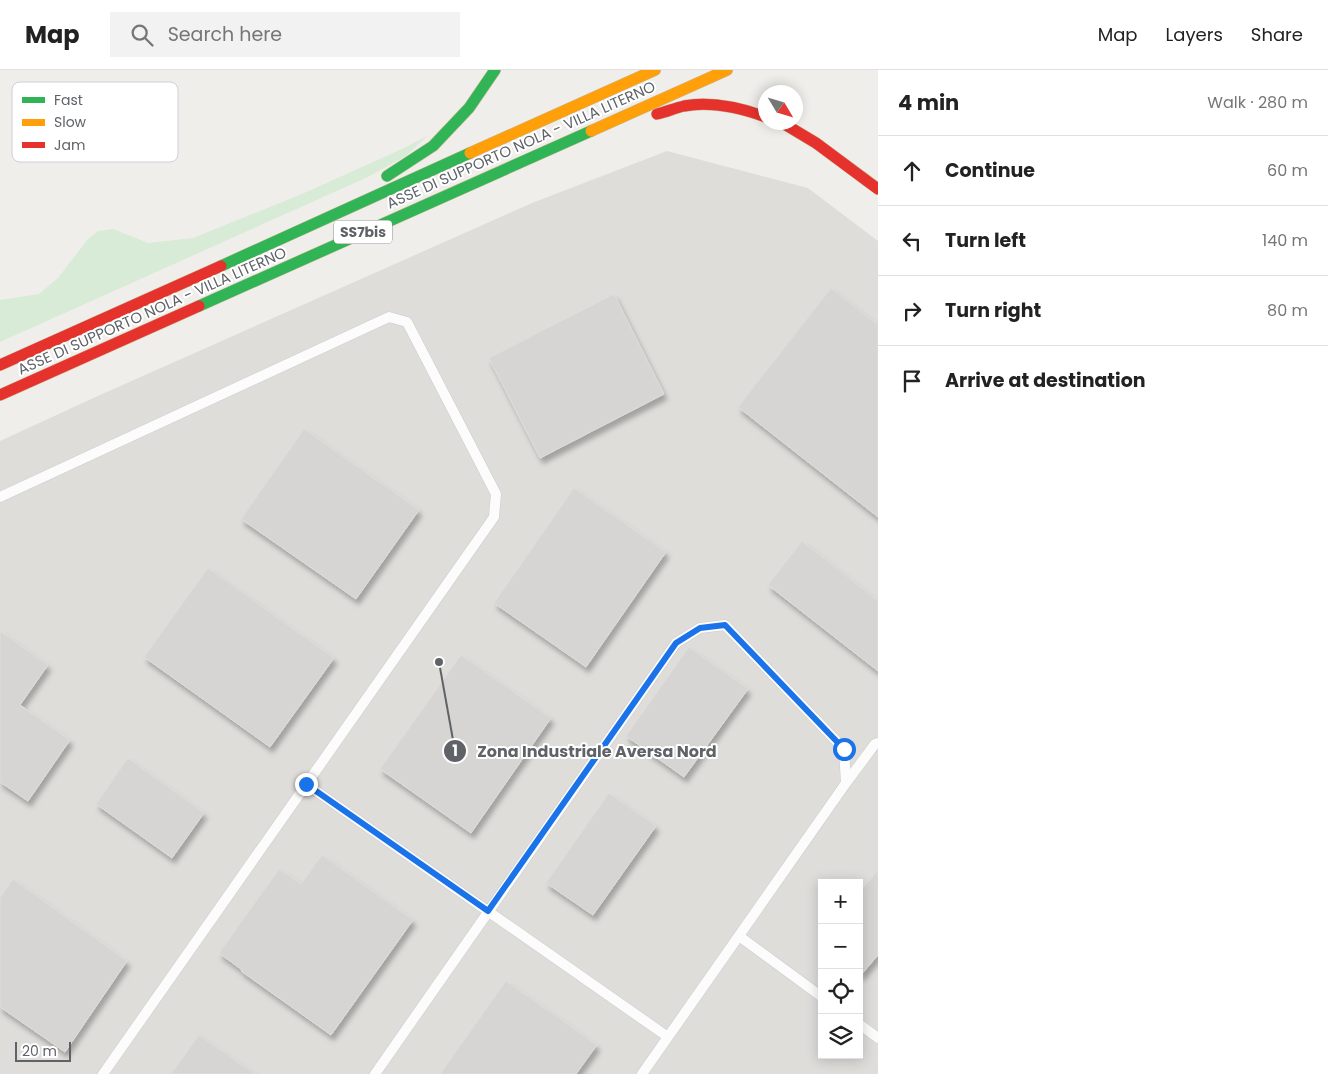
<!DOCTYPE html>
<html lang="en">
<head>
<meta charset="utf-8">
<style>
	:root { --surface:#fff; --page:#f2f2f2; --text:#222; --muted:#767676; --line:#e0e0e0 }
	body { margin:0; font-family:Poppins,sans-serif; background:var(--page); color:var(--text) }
	.controls { position:absolute; right:15px; bottom:15px; display:grid; overflow:hidden; border-radius:0px; box-shadow:0 2px 12px #0003 }
	.controls button { width:45px; height:45px; display:grid; place-items:center; padding:0; border:0; border-bottom:1px solid var(--line); background:var(--surface); color:var(--text); font:25px sans-serif }
	.compass { position:absolute; left:758px; top:15px; width:45px; height:45px; border-radius:50%; background:var(--surface); box-shadow:0 2px 12px #0003; rotate:128deg }
	.scale { position:absolute; left:15px; bottom:12px; width:56px; box-sizing:border-box; padding-left:5px; border:2px solid #5f6368; border-top:0; font-size:14px; line-height:18px; white-space:nowrap; color:#5f6368; -webkit-text-stroke:4px #fff; paint-order:stroke }
	.stop { position:absolute; width:15px; height:15px; margin:-11px; border:4px solid #1a73e8; border-radius:50%; background:#fff }
	.stop.end { background:#1a73e8; border-color:#fff; box-shadow:0 1px 5px #0008 }
	.list { margin:0; padding:0; list-style:none }
	h2 { display:flex; justify-content:space-between; align-items:center; height:65px; margin:0; padding:0 20px; font-size:21px }
	h2 small { font-size:16px; font-weight:400; color:var(--muted) }
	.list li { display:grid; grid-template-columns:32px 1fr auto; gap:15px; align-items:center; box-sizing:border-box; height:70px; padding:0 20px; border-top:1px solid var(--line) }
	.list b { display:block; font-size:19px; white-space:nowrap }
	.list em { font-size:16px; font-style:normal; color:var(--muted) }
	.icon { flex:none; width:28px; height:28px; fill:none; stroke:currentColor; stroke-width:2; stroke-linecap:round; stroke-linejoin:round }
	.map { position:relative; flex:none; width:878px; height:1004px; overflow:hidden }
	header { display:flex; align-items:center; gap:30px; box-sizing:border-box; height:70px; padding:0 25px; background:var(--surface); border-bottom:1px solid var(--line) }
	header strong { font-size:24px }
	nav { display:flex; gap:28px; margin-inline-start:auto; font-size:18px }
	.search { width:350px; height:45px; background:var(--page); display:flex; align-items:center; gap:12px; box-sizing:border-box; padding:0 18px; border-radius:0px; color:var(--muted); font-size:19px }
	main { display:flex }
	aside { flex:1; background:var(--surface) }
	.map>svg:first-child { display:block }
	.industrial { fill:#dfddda; fill-rule:evenodd }
	.green { fill:#d8ebd6 }
	.building { fill:#d6d5d3; stroke:#deddd9; filter:url(#shadow) }
	.lines { fill:none; stroke-linecap:round; stroke-linejoin:round }
	.lane-casing { stroke:#cbcccc; stroke-width:11 }
	.fast-casing { stroke:#c8b996; stroke-width:12 }
	.slow-casing { stroke:#c8b996; stroke-width:12 }
	.jam-casing { stroke:#c8b996; stroke-width:12 }
	.lane { stroke:#fdfcfc; stroke-width:10 }
	.fast { stroke:#30b455; stroke-width:11 }
	.slow { stroke:#ff9f0a; stroke-width:11 }
	.jam { stroke:#e5322d; stroke-width:11 }
	.route { stroke:#1a73e8; stroke-width:6 }
	.labels { text-anchor:middle; stroke-width:4; stroke-linejoin:round; paint-order:stroke }
	.shield { fill:#fff; stroke:#8f9295; stroke-width:1 }
	.shield-label { font-size:14px; font-weight:bold; fill:#5f6368 }
	.street-label { font-size:15px; fill:#5f6368; stroke:#fff }
	.key { fill:#fff; stroke:#cfd0d2; stroke-width:1 }
	.key-label { font-size:14px; fill:#5f6368 }
	.leader { fill:none; stroke:#5f6368; stroke-width:2 }
	.callout-dot { fill:#5f6368; stroke:#fff; stroke-width:2 }
	.mark-label { font-size:15px; text-anchor:middle; font-weight:bold; fill:#fff }
	.callout-label { font-size:16px; text-anchor:middle; font-weight:bold; fill:#5f6368; stroke:#fff; stroke-width:4; stroke-linejoin:round; paint-order:stroke }
</style>
</head>
<body>
<header>
<strong>Map</strong>
<div class="search"><svg class="icon" aria-label="search" viewBox="0 0 24 24"><circle cx="10" cy="10" r="6"/><path d="M15 15l6 6"/></svg>Search here</div>
<nav><a>Map</a><a>Layers</a><a>Share</a></nav>
</header>
<main>
<div class="map">
<svg width="878" height="1004" viewBox="0 0 878 1004">
	<defs>
		<filter id="shadow"><feDropShadow dx="3" dy="5.5" stdDeviation="2.5" flood-color="#0004"/></filter>
	</defs>
	<rect width="100%" height="100%" fill="#efeeea"/>
	<!-- industrial -->
	<path class="industrial" d="M667,81L808,118L878,171V1004H0V371L100,325L532,133ZM822,813H859V985H822Z"/>
	<!-- green -->
	<path class="green" d="M427,66L406,86L368,107L0,272V230L39,224L58,208L88,169L98,161L113,159L148,173L193,168L302,124L402,79Z"/>
	<!-- building -->
	<path class="building" d="M831,218L878,255V447L738,337Z
		M614,224L664,324L540,388L489,288Z
		M304,359L419,440L356,529L241,449Z
		M574,418L666,482L586,597L494,533Z
		M802,471L878,531V601L768,515Z
		M208,498L334,588L270,677L144,587Z
		M0,561L48,595L20,635L70,670L28,731L0,712Z
		M689,577L748,619L684,707L626,666Z
		M461,585L551,648L471,763L380,699Z
		M128,688L204,743L172,788L96,734Z
		M609,723L656,756L593,845L546,813Z
		M322,785L413,850L331,965L241,901L242,900L219,883L279,799L301,814Z
		M878,800V885L861,905L859,904V823Z
		M13,809L127,891L65,982L0,937V828Z
		M506,911L597,975L576,1004H440Z
		M199,965L255,1004H171Z"/>
	<g class="lines">
		<defs>
			<path id="lane" d="M0,427L389,247L407,252L496,424L494,447L103,1004
				M846,713L875,674L878,673
				M306,714L668,967
				M739,866L822,927
				M859,954L878,968
				M375,1004L676,573L700,558L725,555L844,679L846,713L642,1004"/>
			<path id="fast" d="M387,106L433,76L469,38L495,0
				M221,196L470,83
				M199,236L591,61"/>
			<path id="slow" d="M591,61L727,0
				M470,83L655,0"/>
			<path id="jam" d="M657,44C666,42 675,38 684,36C711,31 741,38 766,47
				M781,52L816,73L878,119
				M0,295L221,196
				M0,325L199,236"/>
		</defs>
		<!-- lane casing -->
		<use href="#lane" class="lane-casing"/>
		<!-- fast casing -->
		<use href="#fast" class="fast-casing"/>
		<!-- slow casing -->
		<use href="#slow" class="slow-casing"/>
		<!-- jam casing -->
		<use href="#jam" class="jam-casing"/>
		<!-- lane -->
		<use href="#lane" class="lane"/>
		<!-- fast -->
		<use href="#fast" class="fast"/>
		<!-- slow -->
		<use href="#slow" class="slow"/>
		<!-- jam -->
		<use href="#jam" class="jam"/>
	</g>
	<g class="lines">
		<!-- route -->
		<path class="route" d="M306,714L488,841L676,573L700,558L725,555L844,679"/>
	</g>
	<g class="labels">
		<!-- shield labels -->
		<rect class="shield" x="334" y="150.5" width="58" height="23" rx="4"/>
		<g class="shield-label">
			<text x="363" y="167">SS7bis</text>
		</g>
		<!-- street labels -->
		<g class="street-label">
			<text transform="translate(521 75) rotate(-24)" y="5">ASSE DI SUPPORTO NOLA - VILLA LITERNO</text>
			<text transform="translate(152 241) rotate(-24)" y="5">ASSE DI SUPPORTO NOLA - VILLA LITERNO</text>
		</g>
	</g>
	<!-- legend -->
	<rect x="12" y="12" width="166" height="80" rx="8" class="key"/>
	<rect x="22" y="27" width="23" height="6" fill="#30b455"/>
	<rect x="22" y="49" width="23" height="7" fill="#ff9f0a"/>
	<rect x="22" y="72" width="23" height="6" fill="#e5322d"/>
	<g class="key-label">
		<text x="54" y="35">Fast</text>
		<text x="54" y="57">Slow</text>
		<text x="54" y="80">Jam</text>
	</g>
	<!-- callouts -->
	<path class="leader" d="M439 592L455 681"/>
	<g class="callout-dot">
		<circle cx="439" cy="592" r="5"/>
		<circle cx="455" cy="681" r="12"/>
	</g>
	<g class="mark-label">
		<text x="455" y="686">1</text>
	</g>
	<g class="callout-label">
		<text x="597" y="687">Zona Industriale Aversa Nord</text>
	</g>
</svg>
<div class="controls">
<button>+</button>
<button>−</button>
<button><svg class="icon" aria-label="locate" viewBox="0 0 24 24"><circle cx="12" cy="12" r="6"/><path d="M12 2v4M12 18v4M2 12h4M18 12h4"/></svg></button>
<button><svg class="icon" aria-label="layers" viewBox="0 0 24 24"><path d="M12 4l9 5-9 5-9-5zM3 14l9 5 9-5"/></svg></button>
</div>
<svg class="compass" viewBox="-18 -18 36 36"><path d="M0-13l5 13h-10z" fill="#e53935"/><path d="M0 13l5-13h-10z" fill="#767676"/></svg>
<div class="scale">20 m</div>
<div class="stop" style="left:844px;top:679px"></div>
<div class="stop end" style="left:306px;top:714px"></div>
</div>
<aside>
<h2>4 min<small>Walk · 280 m</small></h2>
<ul class="list">
<li><svg class="icon" aria-label="ahead" viewBox="0 0 24 24"><path d="M12 20V5M6 11l6-6 6 6"/></svg><div><b>Continue</b></div><em>60 m</em></li>
<li><svg class="icon" aria-label="left" viewBox="0 0 24 24"><path d="M17 20v-9H6M10 6l-5 5 5 5"/></svg><div><b>Turn left</b></div><em>140 m</em></li>
<li><svg class="icon" aria-label="right" viewBox="0 0 24 24"><path d="M7 20v-9h11M14 6l5 5-5 5"/></svg><div><b>Turn right</b></div><em>80 m</em></li>
<li><svg class="icon" aria-label="arrive" viewBox="0 0 24 24"><path d="M6 21V4h12l-3 4 3 4H6"/></svg><div><b>Arrive at destination</b></div></li>
</ul>
</aside>
</main>
</body>
</html>
